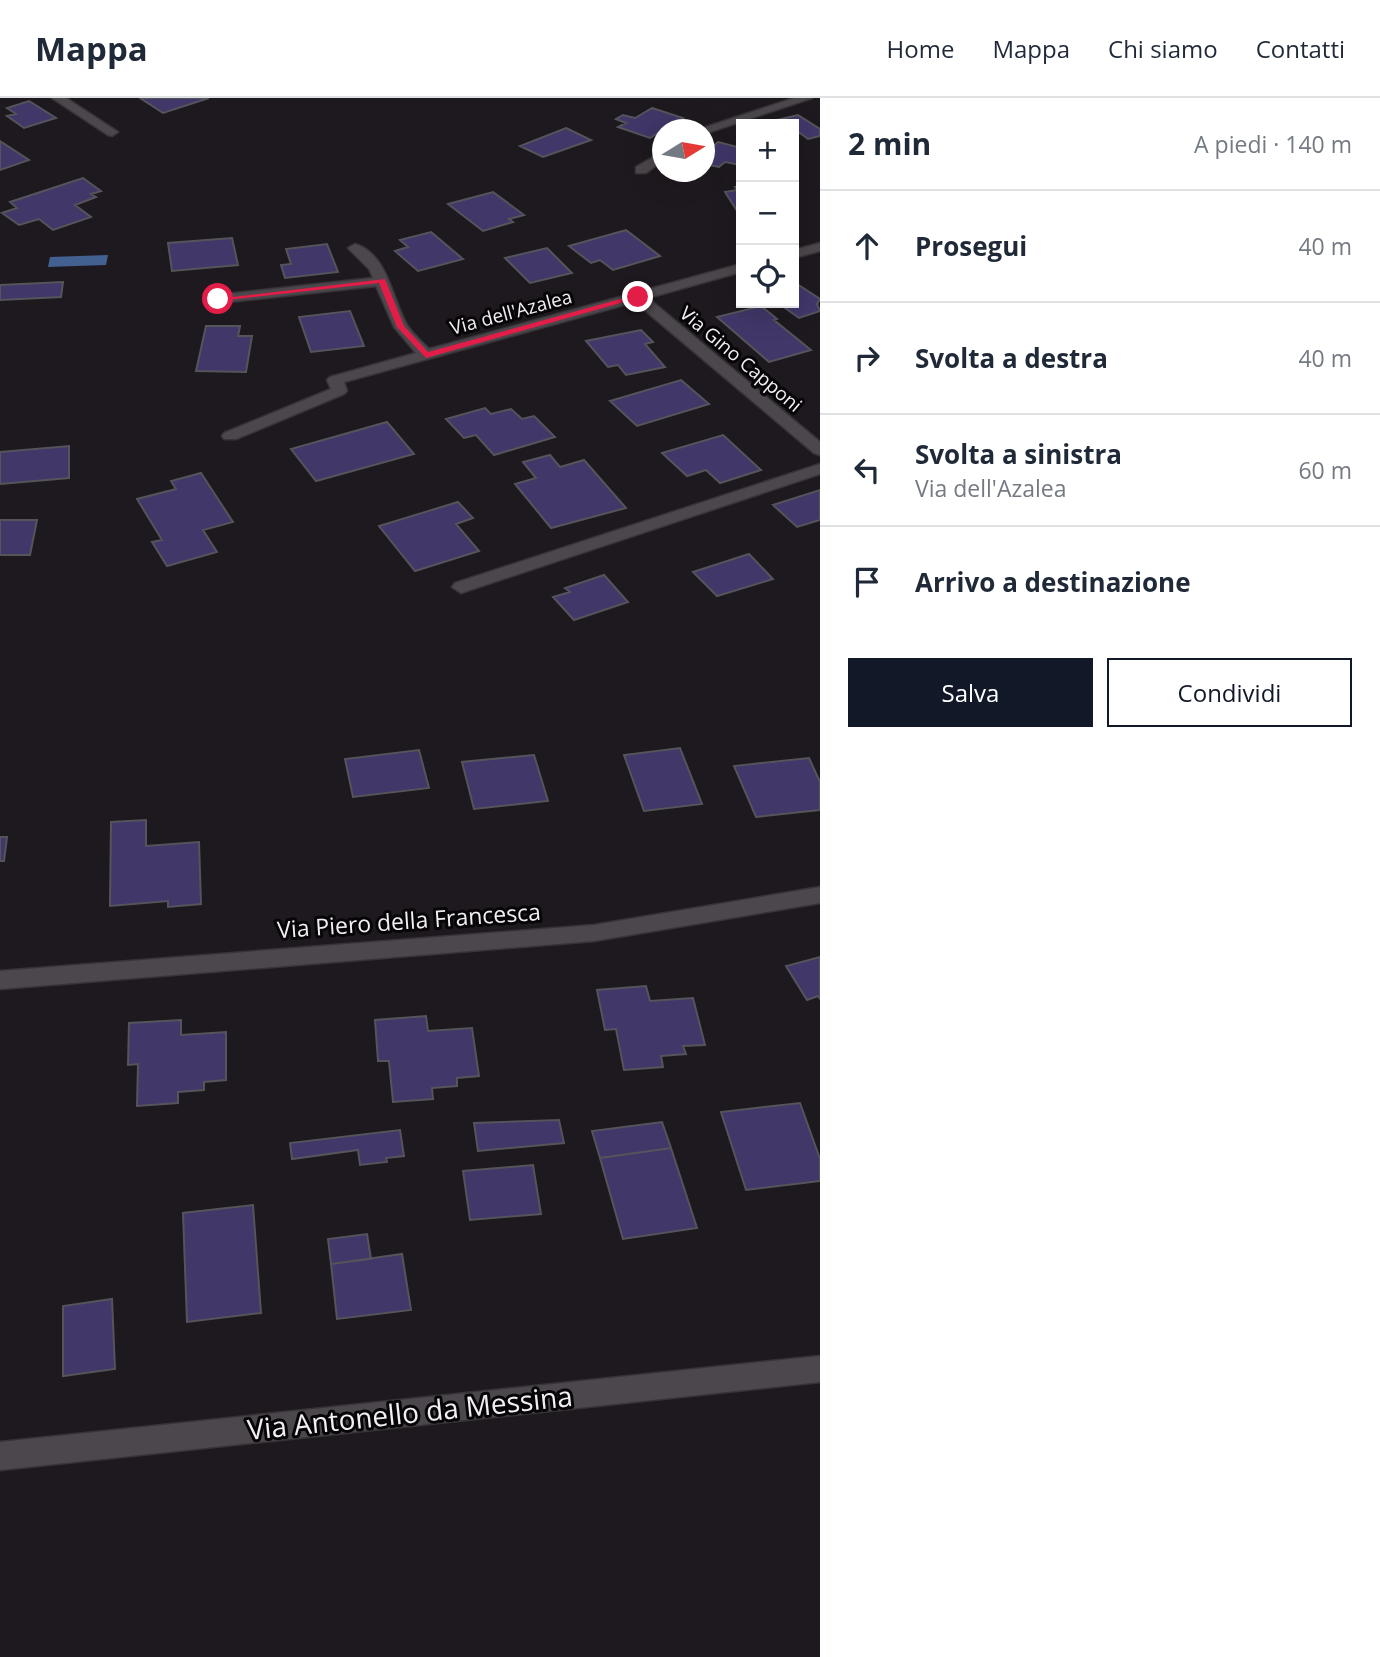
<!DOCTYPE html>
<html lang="it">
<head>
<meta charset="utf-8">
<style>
	:root { --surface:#fff; --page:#f2f2f3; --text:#1f2937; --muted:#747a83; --line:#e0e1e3; --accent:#111827 }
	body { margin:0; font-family:"Open Sans",sans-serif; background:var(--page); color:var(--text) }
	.controls { position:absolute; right:21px; top:21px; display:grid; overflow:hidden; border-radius:0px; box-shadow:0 7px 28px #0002 }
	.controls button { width:63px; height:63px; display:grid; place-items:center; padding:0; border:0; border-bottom:2px solid var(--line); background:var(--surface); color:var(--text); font:35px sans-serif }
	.compass { position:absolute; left:652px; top:21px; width:63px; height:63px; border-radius:50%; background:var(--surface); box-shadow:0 7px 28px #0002; rotate:79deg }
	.stop { position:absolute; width:21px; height:21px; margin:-16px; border:5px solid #e11d48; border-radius:50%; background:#fff }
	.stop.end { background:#e11d48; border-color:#fff; box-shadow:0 2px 7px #0008 }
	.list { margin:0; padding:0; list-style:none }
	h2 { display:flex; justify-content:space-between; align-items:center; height:91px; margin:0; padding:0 28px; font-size:30px }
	h2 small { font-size:23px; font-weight:400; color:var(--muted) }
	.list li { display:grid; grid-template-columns:46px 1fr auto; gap:21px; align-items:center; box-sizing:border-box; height:112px; padding:0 28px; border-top:2px solid var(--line) }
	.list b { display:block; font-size:26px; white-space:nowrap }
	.list p { margin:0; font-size:23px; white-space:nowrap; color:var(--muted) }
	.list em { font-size:23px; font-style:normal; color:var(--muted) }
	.actions { display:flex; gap:14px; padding:21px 28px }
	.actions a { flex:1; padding:16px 0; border:2px solid var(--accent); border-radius:0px; text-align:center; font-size:24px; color:var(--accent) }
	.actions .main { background:var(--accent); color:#fff }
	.icon { flex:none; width:38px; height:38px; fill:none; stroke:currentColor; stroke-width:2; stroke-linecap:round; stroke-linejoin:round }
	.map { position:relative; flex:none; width:820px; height:1559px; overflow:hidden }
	header { display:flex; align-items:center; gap:42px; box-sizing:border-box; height:98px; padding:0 35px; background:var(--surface); border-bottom:2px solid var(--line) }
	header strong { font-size:33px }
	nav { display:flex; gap:38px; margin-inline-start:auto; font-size:24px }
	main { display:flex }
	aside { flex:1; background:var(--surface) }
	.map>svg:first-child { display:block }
	.water { fill:#426190 }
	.building { fill:#413769; stroke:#55545b; stroke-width:2 }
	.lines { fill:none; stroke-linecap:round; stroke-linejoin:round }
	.street-casing { stroke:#373437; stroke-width:3 }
	.street { fill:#4c474c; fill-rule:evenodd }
	.route { fill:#e11d48 }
	.labels { text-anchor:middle; stroke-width:6; stroke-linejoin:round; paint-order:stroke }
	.far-street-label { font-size:19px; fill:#f2eff2; stroke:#070507 }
	.street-label { font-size:23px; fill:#f2eff2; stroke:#070507 }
	.near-street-label { font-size:28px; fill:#f2eff2; stroke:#070507 }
</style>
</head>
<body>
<header>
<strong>Mappa</strong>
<nav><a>Home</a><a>Mappa</a><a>Chi siamo</a><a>Contatti</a></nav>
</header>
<main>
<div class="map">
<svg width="820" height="1559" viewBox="0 0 820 1559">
	<rect width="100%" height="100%" fill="#1e191e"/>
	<!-- water -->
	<path class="water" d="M108,157L106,167L48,169L50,159Z"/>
	<!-- building -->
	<path class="building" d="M140,0H209L163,15Z
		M29,3L56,20L24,30L7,18L16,16L7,10Z
		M652,10L683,20L650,40L618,29L626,25L616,21L623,17L635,20Z
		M798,17L820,31V38L808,41L800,35L794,37V26L764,25Z
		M566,30L591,42L543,59L520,48Z
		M0,43L29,62L0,72Z
		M718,44L741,50V67L725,64L719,69L704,66V56Z
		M83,80L101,93L91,96L96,99L75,107L91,119L53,132L39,121L19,127L2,115L17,110L10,104Z
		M741,88V119L725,94L737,92L735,89Z
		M493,94L524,117L509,121L513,124L483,133L448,106Z
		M626,132L660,158L613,172L600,162L591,165L569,148Z
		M431,134L463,161L418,173L395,153L408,149L400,142Z
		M232,140L238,167L172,173L168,145Z
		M327,146L338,174L285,180L281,167L291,166L286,151Z
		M547,150L572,175L530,185L505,160Z
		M63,184L61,199L0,202V187Z
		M794,184L820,201L817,206L820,213L799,220L778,205H794Z
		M761,208L777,221L774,222L811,252L769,264L717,219Z
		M350,213L364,248L311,254L299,219Z
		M206,228H240L238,238H252L246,274L196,273Z
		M641,232L653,244L645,246L665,269L626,277L618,267L608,269L586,243Z
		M681,282L709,306L637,328L610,303Z
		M485,310L491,316L511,311L522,321L534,318L555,339L494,357L476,337L464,340L446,321Z
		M387,324L414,356L316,383L291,351Z
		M723,337L761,372L720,385L706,372L687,378L662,355Z
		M69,348V380L0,386V354Z
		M550,357L560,369L584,362L626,410L551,430L515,386L536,380L523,364Z
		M201,375L233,424L203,432L217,454L167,468L152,444L162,442L137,401L176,391L171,383Z
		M820,392V422L797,429L773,407Z
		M458,404L473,420L456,426L479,453L415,473L379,428Z
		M0,422H37L30,457H0Z
		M749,456L773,481L717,498L693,474Z
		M604,477L628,504L574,522L553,499L570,494L565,490Z
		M680,650L702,706L644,713L624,657Z
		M419,652L429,690L353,699L345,661Z
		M534,657L548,703L474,711L462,664Z
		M809,660L820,684V712L756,719L734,668Z
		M146,722V748L199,744L201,806L168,809V803L110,808L111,724Z
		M0,739H7L4,763H0Z
		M820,859V901L818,898L807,902L786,868Z
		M646,888L650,903L693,900L705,947L683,948L686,956L661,958L663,969L624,972L616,931L605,932L597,892Z
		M426,918L428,933L472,930L479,978L457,980V988L432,990L433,1001L393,1004L389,963H378L375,922Z
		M181,922V937L226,934V982L204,984V992L178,994V1005L137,1008L138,966L128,967L129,925Z
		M800,1005L820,1061V1083L746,1092L721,1014Z
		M559,1022L564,1045L478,1053L474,1025Z
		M662,1024L671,1050L600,1060L592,1033Z
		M400,1032L404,1058L386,1060L387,1064L360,1067L358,1052L292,1061L290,1045Z
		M671,1050L697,1130L623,1141L600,1060Z
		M533,1067L541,1116L470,1122L463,1073Z
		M253,1107L261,1215L187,1224L183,1115Z
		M367,1136L371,1161L331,1166L328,1141Z
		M402,1156L411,1212L337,1221L331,1166Z
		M112,1201L115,1271L63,1278V1208Z"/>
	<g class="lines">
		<defs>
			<path id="street" d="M52,0H66L118,34L112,38L108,37Z
				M794,0H812L707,35H704V32H697Z
				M662,54V63L646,75H636V69Z
				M820,145V153L794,160V152Z
				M355,146C388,156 392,201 407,227C413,236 422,244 429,251L741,166V174L648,200L820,344V357L814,355L635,204L344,284L347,293L344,296L236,341H224L222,338L224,335L331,291L327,282L330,279L416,255L394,229L376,188L218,205L211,201L218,197L373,180L369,171L348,150Z
				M820,366V376L467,493L461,495L452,489L455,485Z
				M820,789V805L594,843L0,891V873L594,827Z
				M820,1258V1284L0,1372V1344Z"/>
		</defs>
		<!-- street casing -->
		<use href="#street" class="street-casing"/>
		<!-- street -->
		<use href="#street" class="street"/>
	</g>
	<!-- route -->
	<path class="route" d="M385,181L404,228L428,254L635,197L642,199L426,260L397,229L379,185L218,203L215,201Z"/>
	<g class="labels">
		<!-- far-street labels -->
		<g class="far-street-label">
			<text transform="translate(511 214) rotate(-15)" y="7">Via dell'Azalea</text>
			<text transform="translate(741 261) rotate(40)" y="7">Via Gino Capponi</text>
		</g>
		<!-- street labels -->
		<g class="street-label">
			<text transform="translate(409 823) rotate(-4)" y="8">Via Piero della Francesca</text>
		</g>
		<!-- near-street labels -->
		<g class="near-street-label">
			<text transform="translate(410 1315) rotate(-6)" y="10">Via Antonello da Messina</text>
		</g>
	</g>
</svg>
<div class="controls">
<button>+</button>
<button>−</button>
<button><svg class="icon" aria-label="locate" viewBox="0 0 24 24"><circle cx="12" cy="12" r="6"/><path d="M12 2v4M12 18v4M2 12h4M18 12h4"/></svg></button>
</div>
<svg class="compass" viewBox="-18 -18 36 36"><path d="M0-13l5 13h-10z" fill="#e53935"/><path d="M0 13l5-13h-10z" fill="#747a83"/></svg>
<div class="stop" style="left:218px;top:201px"></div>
<div class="stop end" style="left:638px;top:199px"></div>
</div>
<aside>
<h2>2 min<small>A piedi · 140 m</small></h2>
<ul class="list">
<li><svg class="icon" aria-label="ahead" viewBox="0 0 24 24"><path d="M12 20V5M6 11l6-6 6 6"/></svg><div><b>Prosegui</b></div><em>40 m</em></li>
<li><svg class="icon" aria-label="right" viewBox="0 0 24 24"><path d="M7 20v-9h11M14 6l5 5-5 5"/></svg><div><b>Svolta a destra</b></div><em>40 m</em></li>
<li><svg class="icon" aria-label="left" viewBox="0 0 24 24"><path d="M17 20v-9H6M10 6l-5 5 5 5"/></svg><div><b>Svolta a sinistra</b><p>Via dell'Azalea</p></div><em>60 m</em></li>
<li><svg class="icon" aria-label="arrive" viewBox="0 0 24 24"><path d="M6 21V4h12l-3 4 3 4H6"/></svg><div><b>Arrivo a destinazione</b></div></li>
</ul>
<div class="actions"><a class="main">Salva</a><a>Condividi</a></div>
</aside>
</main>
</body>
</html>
